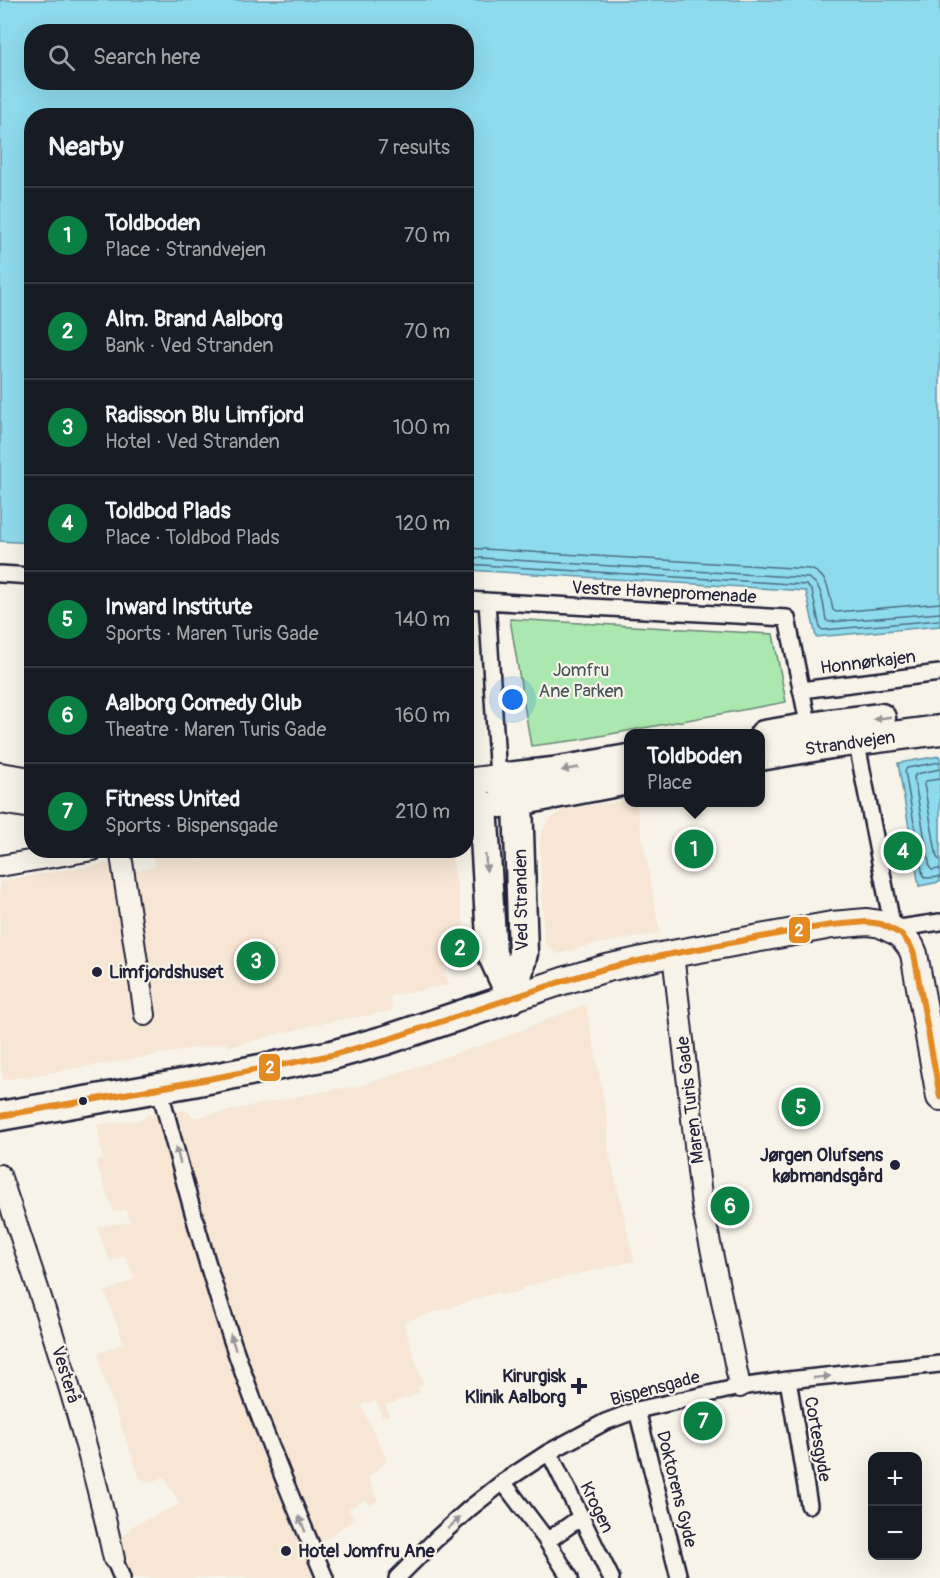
<!DOCTYPE html>
<html lang="en">
<head>
<meta charset="utf-8">
<style>
	:root { --surface:#171b24; --page:#242831; --text:#f1f3f6; --muted:#9ea1a6; --line:#363941; --accent:#0b8043 }
	body { margin:0; font-family:Pangolin,sans-serif; background:var(--page); color:var(--text) }
	.controls { position:absolute; right:18px; bottom:18px; display:grid; overflow:hidden; border-radius:12px; box-shadow:0 6px 24px #0002 }
	.controls button { width:54px; height:54px; display:grid; place-items:center; padding:0; border:0; border-bottom:2px solid var(--line); background:var(--surface); color:var(--text); font:30px sans-serif }
	.you { position:absolute; left:513px; top:700px; width:21px; height:21px; margin:-15px; border:4px solid #fff; border-radius:50%; background:#1a73e8; box-shadow:0 0 0 9px #1a73e833 }
	.badge { display:grid; place-items:center; width:39px; height:39px; border-radius:50%; background:var(--accent); color:#fff; font-size:20px; font-weight:700 }
	.pin { position:absolute; translate:-50% -50%; border:3px solid #fff; box-shadow:0 2px 6px #0006 }
	.popup { position:absolute; left:624px; top:729px; width:141px; height:78px; box-sizing:border-box; display:grid; place-content:center; border-radius:12px; background:var(--surface); filter:drop-shadow(0 2px 4px #0005); font-size:20px; white-space:nowrap; color:var(--muted) }
	.popup b { font-size:22px; color:var(--text) }
	.popup::after { content:''; position:absolute; left:50%; top:100%; margin-left:-12px; border:12px solid transparent; border-top-color:var(--surface) }
	.list { margin:0; padding:0; list-style:none }
	h2 { display:flex; justify-content:space-between; align-items:center; height:78px; margin:0; padding:0 24px; font-size:26px }
	h2 small { font-size:20px; font-weight:400; color:var(--muted) }
	.list li { display:grid; grid-template-columns:39px 1fr auto; gap:18px; align-items:center; box-sizing:border-box; height:96px; padding:0 24px; border-top:2px solid var(--line) }
	.list b { display:block; font-size:22px; white-space:nowrap }
	.list p { margin:0; font-size:20px; white-space:nowrap; color:var(--muted) }
	.list em { font-size:20px; font-style:normal; color:var(--muted) }
	.icon { flex:none; width:33px; height:33px; fill:none; stroke:currentColor; stroke-width:2; stroke-linecap:round; stroke-linejoin:round }
	.map { position:relative; flex:none; width:940px; height:1578px; overflow:hidden }
	.search { position:absolute; background:var(--surface); box-shadow:0 6px 24px #0002; left:24px; top:24px; width:450px; height:66px; display:flex; align-items:center; gap:15px; box-sizing:border-box; padding:0 21px; border-radius:24px; color:var(--muted); font-size:22px }
	.panel { position:absolute; background:var(--surface); box-shadow:0 6px 24px #0002; left:24px; top:108px; width:450px; height:750px; border-radius:24px }
	.map>svg:first-child { display:block }
	.built { fill:#f6e6d3 }
	.green { fill:#abe8af; stroke:#668575; stroke-width:1.5 }
	.water { fill:#8edbed; stroke:#6391a6; stroke-width:1.5; fill-rule:evenodd }
	.lines { fill:none; stroke-linecap:round; stroke-linejoin:round }
	.shore { stroke:#4d6c82; stroke-width:1.5 }
	.pedestrian-casing { stroke:#22223b; stroke-width:20 }
	.minor-casing { stroke:#22223b; stroke-width:24 }
	.tertiary-casing { stroke:#22223b; stroke-width:30 }
	.secondary-casing { stroke:#22223b; stroke-width:33 }
	.pedestrian { stroke:#f7f3e8; stroke-width:15 }
	.minor { stroke:#f7f3e8; stroke-width:20 }
	.tertiary { stroke:#f7f3e8; stroke-width:26 }
	.secondary { stroke:#f7f3e8; stroke-width:28 }
	.bus-1-casing { stroke:#f7f3e8; stroke-width:10 }
	.bus-1 { stroke:#e38a22; stroke-width:6 }
	.oneway { fill:#97959a }
	.poi-dot { fill:#22223b; stroke:#f7f3e8; stroke-width:2 }
	.labels { text-anchor:middle; stroke-width:4.5; stroke-linejoin:round; paint-order:stroke }
	.street-label { font-size:18px; fill:#22223b; stroke:#f7f3e8 }
	.park-label { font-size:18px; fill:#445458; stroke:#f7f3e8 }
	.poi-label { font-size:18px; font-weight:bold; fill:#22223b; stroke:#f7f3e8; text-anchor:start }
	.line-badge { stroke:#f7f3e8; stroke-width:2 }
	.badge-label { font-size:16px; text-anchor:middle; font-weight:bold; fill:#fff }
</style>
</head>
<body>
<div class="map">
<svg width="940" height="1578" viewBox="0 0 940 1578">
	<rect width="100%" height="100%" fill="#f7f3e8"/>
	<filter id="ink" filterUnits="userSpaceOnUse"><feTurbulence type="fractalNoise" baseFrequency=".0167" numOctaves="2"/><feDisplacementMap in="SourceGraphic" scale="12" xChannelSelector="R" yChannelSelector="G"/><feConvolveMatrix kernelMatrix="1 2 1 2 8 2 1 2 1" color-interpolation-filters="sRGB"/></filter>
	<g filter="url(#ink)">
		<!-- built -->
		<path class="built" d="M628,800V802L636,803L660,933L590,945L557,954L544,943L540,843L542,832L547,823L556,814L568,809Z
			M251,850L451,851L470,960L444,965L447,985L390,996L392,1011L318,1024L228,1047L227,1042L140,1058L3,1080L0,1061V881L109,863L111,875L155,867L152,854L171,851H194L196,860Z
			M586,1004L608,1122V1148L634,1261L522,1287V1291L500,1295L498,1292L403,1322L423,1385L418,1386L420,1393L386,1405L389,1415L382,1417L376,1401L361,1405L387,1461L368,1478L378,1500L370,1505L366,1499L348,1509L355,1519L321,1542L336,1578H130L121,1558L120,1545L123,1535L133,1526L180,1504L164,1477L149,1482L140,1478L102,1373L99,1353L124,1343L105,1292L135,1279L125,1255L110,1261L97,1227L130,1222L126,1210L114,1212L98,1168L96,1161L103,1159L97,1125L142,1120L147,1115L186,1110L194,1118L325,1091L349,1087L350,1089L499,1039Z"/>
		<!-- green -->
		<path class="green" d="M510,619L773,634L786,702L578,740L531,746Z"/>
		<!-- water -->
		<path class="water" d="M0,0H940V626L816,637L806,591L467,570L466,116H32L31,543L0,541ZM32,32H466V82H32Z
			M940,756V882L919,886L898,763Z"/>
		<g class="lines">
			<!-- shore -->
			<path class="shore" d="M466,548L810,569C829,575 829,593 833,610L836,612L940,603
				M466,557L808,578C823,584 823,605 826,620L829,622L940,613
				M466,564L806,585L812,591L820,628L823,630L940,620
				M940,762L907,768L905,771L923,876L926,878L940,877
				M940,769L916,774L914,777L930,868L932,870L940,869
				M940,779L926,781L924,784L937,858L940,860"/>
			<defs>
				<path id="pedestrian" d="M0,574L32,576
					M466,600L787,618L809,728
					M487,601L498,778
					M801,690L940,673
					M855,734L893,929L940,922
					M159,1088C177,1152 193,1217 213,1281C243,1382 284,1481 325,1578
					M788,1380L809,1505
					M637,1410L679,1578
					M549,1452L611,1578
					M503,1482L545,1538L570,1578
					M547,1541L581,1517
					M114,1559L122,1578
					M397,1578L435,1540L469,1509L503,1482L549,1452L605,1422L637,1410L740,1387L788,1380L940,1364"/>
				<path id="minor" d="M117,850L121,855L145,1015
					M0,866L93,850
					M673,954L702,1205L740,1387
					M0,1175C43,1302 86,1428 114,1559"/>
				<path id="tertiary" d="M0,776L32,781
					M466,782L498,778
					M0,800L32,805
					M512,998L563,981L607,968L661,956L832,925L867,922L881,924L901,934L911,947L914,954L940,1097"/>
				<path id="secondary" d="M764,735L830,724L881,718
					M760,756L831,744L940,730
					M498,778L553,772L628,759
					M500,803L518,801L628,780
					M483,805L492,954L512,998
					M512,998L523,953L518,801
					M0,1116L193,1082L332,1055L386,1040L512,998"/>
			</defs>
			<!-- pedestrian casing -->
			<use href="#pedestrian" class="pedestrian-casing"/>
			<!-- minor casing -->
			<use href="#minor" class="minor-casing"/>
			<!-- tertiary casing -->
			<use href="#tertiary" class="tertiary-casing"/>
			<!-- secondary casing -->
			<use href="#secondary" class="secondary-casing"/>
			<!-- pedestrian -->
			<use href="#pedestrian" class="pedestrian"/>
			<!-- minor -->
			<use href="#minor" class="minor"/>
			<!-- tertiary -->
			<use href="#tertiary" class="tertiary"/>
			<!-- secondary -->
			<use href="#secondary" class="secondary"/>
			<defs>
				<path id="bus-1" d="M0,1116L193,1082L332,1055L386,1040L563,981L607,968L661,956L793,931L832,925L867,922L881,924L901,934L911,947L914,954L940,1097"/>
			</defs>
			<!-- bus-1 casing -->
			<use href="#bus-1" class="bus-1-casing"/>
			<!-- bus-1 -->
			<use href="#bus-1" class="bus-1"/>
		</g>
		<!-- one-way arrows -->
		<defs><path id="oneway-solid" d="M-6-.8H1V-3.2L6.5 0L1 3.2V.8H-6Z" transform="scale(1.5)"/></defs>
		<g class="oneway">
			<use href="#oneway-solid" transform="translate(882 718) rotate(172)"/>
			<use href="#oneway-solid" transform="translate(570 769) rotate(170)"/>
			<use href="#oneway-solid" transform="translate(486 863) rotate(86)"/>
			<use href="#oneway-solid" transform="translate(178 1155) rotate(-105)"/>
			<use href="#oneway-solid" transform="translate(233 1342) rotate(-108)"/>
			<use href="#oneway-solid" transform="translate(822 1377) rotate(-6)"/>
			<use href="#oneway-solid" transform="translate(454 1523) rotate(-42)"/>
			<use href="#oneway-solid" transform="translate(302 1524) rotate(-113)"/>
		</g>
	</g>
	<!-- markers -->
	<g class="poi-dot">
		<circle cx="97" cy="972" r="6"/>
		<circle cx="83" cy="1101" r="5"/>
		<circle cx="895" cy="1165" r="6"/>
		<path d="M576 1377h6v6h6v6h-6v6h-6v-6h-6v-6h6z"/>
		<circle cx="286" cy="1551" r="6"/>
	</g>
	<g class="labels">
		<!-- street labels -->
		<g class="street-label">
			<text transform="translate(664 592) rotate(3)" y="6">Vestre Havnepromenade</text>
			<text transform="translate(868 662) rotate(-7)" y="6">Honnørkajen</text>
			<text transform="translate(850 743) rotate(-8)" y="6">Strandvejen</text>
			<text transform="translate(521 900) rotate(-91)" y="6">Ved Stranden</text>
			<text transform="translate(690 1100) rotate(-97)" y="6">Maren Turis Gade</text>
			<text transform="translate(66 1375) rotate(73)" y="6">Vesterå</text>
			<text transform="translate(655 1388) rotate(-15)" y="6">Bispensgade</text>
			<text transform="translate(818 1439) rotate(80)" y="6">Cortesgyde</text>
			<text transform="translate(677 1489) rotate(76)" y="6">Doktorens Gyde</text>
			<text transform="translate(597 1507) rotate(64)" y="6">Krogen</text>
		</g>
		<!-- park labels -->
		<g class="park-label">
			<text x="581" y="676">Jomfru<tspan x="581" dy="21">Ane Parken</tspan></text>
		</g>
		<!-- poi labels -->
		<g class="poi-label">
			<text x="109" y="978">Limfjordshuset</text>
			<text x="883" y="1161" text-anchor="end">Jørgen Olufsens<tspan x="883" dy="21">købmandsgård</tspan></text>
			<text x="566" y="1382" text-anchor="end">Kirurgisk<tspan x="566" dy="21">Klinik Aalborg</tspan></text>
			<text x="298" y="1557">Hotel Jomfru Ane</text>
		</g>
	</g>
	<g class="line-badge">
		<rect x="788" y="916" width="23" height="28" rx="6" fill="#e38a22"/>
		<rect x="258" y="1053" width="23" height="29" rx="6" fill="#e38a22"/>
	</g>
	<g class="badge-label">
		<text x="799" y="936">2</text>
		<text x="270" y="1073">2</text>
	</g>
</svg>
<div class="controls">
<button>+</button>
<button>−</button>
</div>
<div class="you"></div>
<div class="pin badge" style="left:694px;top:849px">1</div>
<div class="popup"><b>Toldboden</b>Place</div>
<div class="pin badge" style="left:460px;top:948px">2</div>
<div class="pin badge" style="left:256px;top:961px">3</div>
<div class="pin badge" style="left:903px;top:851px">4</div>
<div class="pin badge" style="left:801px;top:1107px">5</div>
<div class="pin badge" style="left:730px;top:1206px">6</div>
<div class="pin badge" style="left:703px;top:1421px">7</div>
<div class="search"><svg class="icon" aria-label="search" viewBox="0 0 24 24"><circle cx="10" cy="10" r="6"/><path d="M15 15l6 6"/></svg>Search here</div>
<section class="panel">
<h2>Nearby<small>7 results</small></h2>
<ul class="list">
<li><span class="badge">1</span><div><b>Toldboden</b><p>Place · Strandvejen</p></div><em>70 m</em></li>
<li><span class="badge">2</span><div><b>Alm. Brand Aalborg</b><p>Bank · Ved Stranden</p></div><em>70 m</em></li>
<li><span class="badge">3</span><div><b>Radisson Blu Limfjord</b><p>Hotel · Ved Stranden</p></div><em>100 m</em></li>
<li><span class="badge">4</span><div><b>Toldbod Plads</b><p>Place · Toldbod Plads</p></div><em>120 m</em></li>
<li><span class="badge">5</span><div><b>Inward Institute</b><p>Sports · Maren Turis Gade</p></div><em>140 m</em></li>
<li><span class="badge">6</span><div><b>Aalborg Comedy Club</b><p>Theatre · Maren Turis Gade</p></div><em>160 m</em></li>
<li><span class="badge">7</span><div><b>Fitness United</b><p>Sports · Bispensgade</p></div><em>210 m</em></li>
</ul>
</section>
</div>
</body>
</html>
